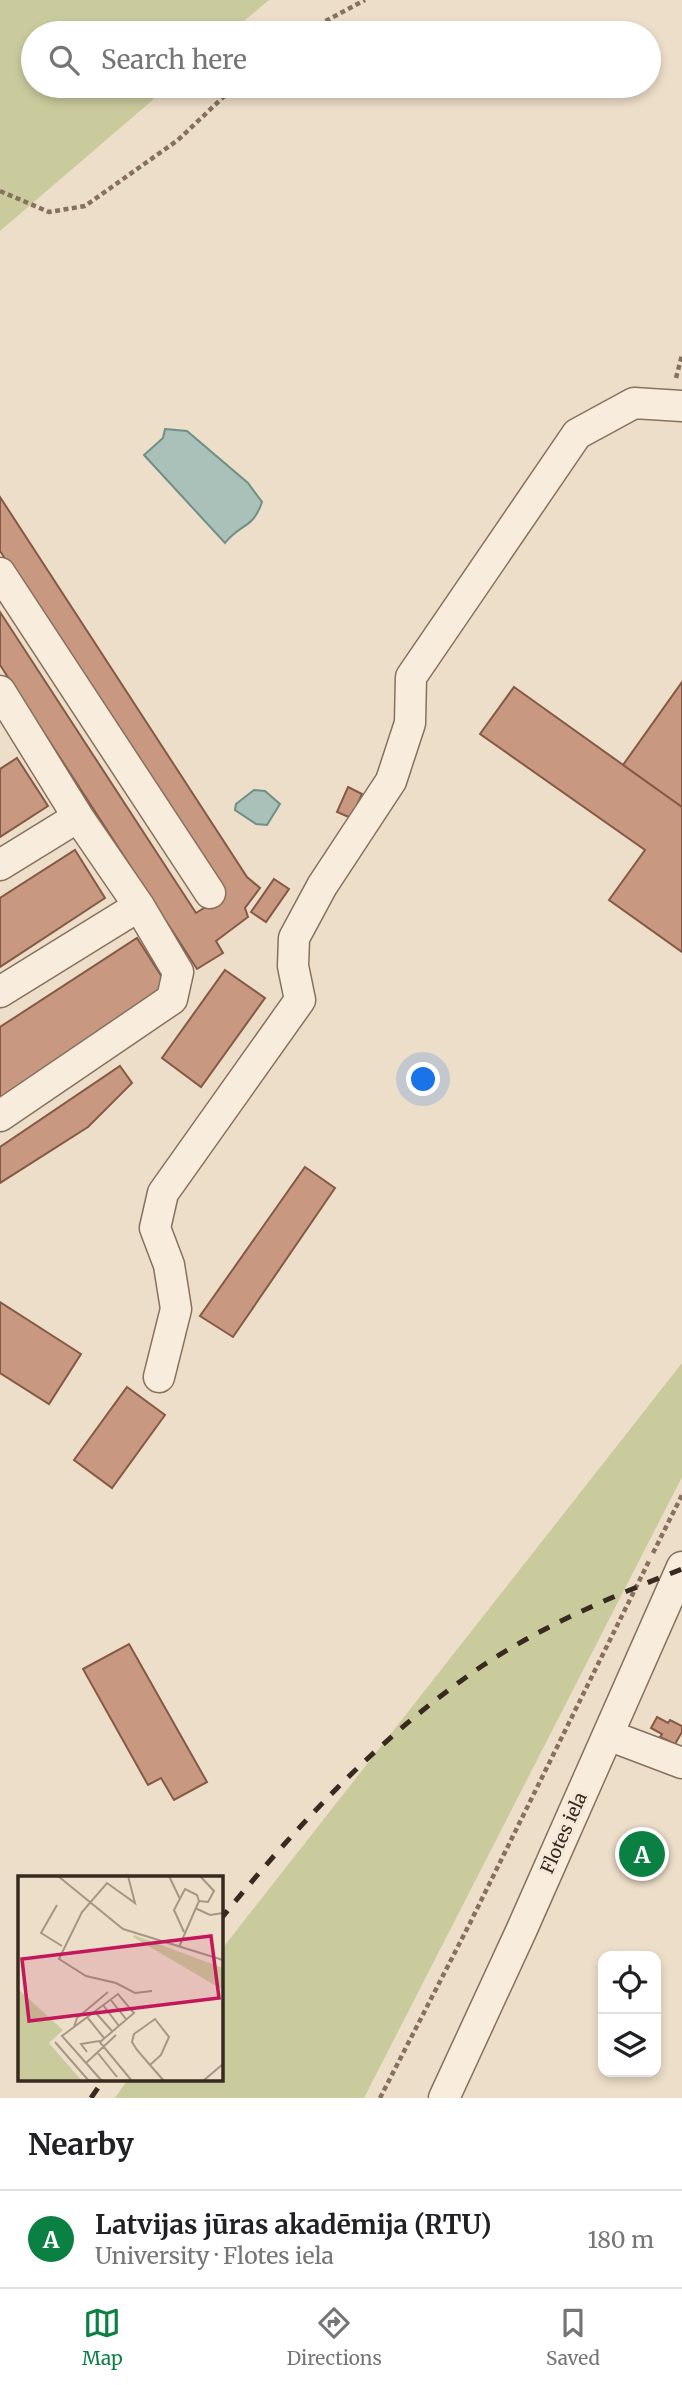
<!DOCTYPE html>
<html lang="en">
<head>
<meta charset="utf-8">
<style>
	:root { --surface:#fff; --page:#f2f2f2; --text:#202124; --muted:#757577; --line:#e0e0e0; --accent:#0b8043 }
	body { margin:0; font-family:Merriweather,serif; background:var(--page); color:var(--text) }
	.controls { position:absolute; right:21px; bottom:21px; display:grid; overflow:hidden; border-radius:14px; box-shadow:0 4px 10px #0003 }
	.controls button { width:63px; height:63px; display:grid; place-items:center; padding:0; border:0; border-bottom:2px solid var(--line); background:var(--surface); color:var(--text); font:35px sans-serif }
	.you { position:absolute; left:424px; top:1080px; width:24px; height:24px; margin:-18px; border:5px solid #fff; border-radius:50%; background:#1a73e8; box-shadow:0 0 0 10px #1a73e833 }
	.badge { display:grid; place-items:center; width:46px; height:46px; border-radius:50%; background:var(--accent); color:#fff; font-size:23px; font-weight:700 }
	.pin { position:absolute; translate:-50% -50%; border:4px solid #fff; box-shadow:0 2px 7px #0006 }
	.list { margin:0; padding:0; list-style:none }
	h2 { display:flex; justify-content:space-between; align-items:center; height:91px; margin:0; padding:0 28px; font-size:30px }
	h2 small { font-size:23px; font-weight:400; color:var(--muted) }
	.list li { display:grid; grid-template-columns:46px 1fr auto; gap:21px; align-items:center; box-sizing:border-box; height:98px; padding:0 28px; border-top:2px solid var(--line) }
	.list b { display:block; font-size:26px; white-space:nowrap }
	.list p { margin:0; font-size:23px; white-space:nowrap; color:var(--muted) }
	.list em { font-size:23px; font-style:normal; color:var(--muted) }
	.icon { flex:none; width:38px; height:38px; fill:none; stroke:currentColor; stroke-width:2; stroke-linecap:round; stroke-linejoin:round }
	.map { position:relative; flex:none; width:682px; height:2098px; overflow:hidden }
	.search { position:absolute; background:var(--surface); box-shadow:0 4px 10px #0003; left:21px; right:21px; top:21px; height:77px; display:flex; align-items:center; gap:18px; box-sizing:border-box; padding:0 24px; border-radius:38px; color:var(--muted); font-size:26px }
	.sheet { height:189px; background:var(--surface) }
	nav { display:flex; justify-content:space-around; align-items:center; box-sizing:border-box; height:98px; border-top:2px solid var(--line); background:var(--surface); font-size:19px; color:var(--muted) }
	nav a { display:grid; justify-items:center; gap:4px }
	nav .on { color:var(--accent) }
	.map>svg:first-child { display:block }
	.green { fill:#cacb9d }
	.water { fill:#a9c1b8; stroke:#708f85; stroke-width:2 }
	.building { fill:#c99881; stroke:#865945; stroke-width:2 }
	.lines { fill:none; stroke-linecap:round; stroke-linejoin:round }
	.minor-casing { stroke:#88705e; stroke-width:33 }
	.path { stroke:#88705e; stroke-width:4.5; stroke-dasharray:5 3.5; stroke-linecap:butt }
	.minor { stroke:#f8eddc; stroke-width:30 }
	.rail { stroke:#392a21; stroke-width:5; stroke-dasharray:12 12; stroke-linecap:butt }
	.labels { text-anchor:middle; stroke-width:6; stroke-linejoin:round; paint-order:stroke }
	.street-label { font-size:18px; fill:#392a21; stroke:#f4e9d8 }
	.inset-road { fill:none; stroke:#a59686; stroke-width:2 }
	.view { fill:#c2185b; fill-opacity:0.15; stroke:#c2185b; stroke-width:3.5 }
	.inset-edge { fill:none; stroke:#392a21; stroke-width:3.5 }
</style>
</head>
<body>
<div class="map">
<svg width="682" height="2098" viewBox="0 0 682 2098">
	<rect width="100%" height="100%" fill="#eddec9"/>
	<!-- green -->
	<path class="green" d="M0,0H269L230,33H33V86H169L0,231Z
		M682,1363V1477L364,2098H115L128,2079H220L221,1950Z"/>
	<!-- water -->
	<path class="water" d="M165,429L187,431L248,483L262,502C253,529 241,523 225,543L144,455L163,438Z
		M254,790L265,791L280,804L267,825L256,824L235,810L236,804Z"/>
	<!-- building -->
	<path class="building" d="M0,497L247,877L260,888L245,908L248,917L216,941L223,953L197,969L0,665V612L196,913L223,896L0,551Z
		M682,682V807L623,765Z
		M514,687L682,807V952L609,900L645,850L480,734Z
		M17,758L48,806L0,837V769Z
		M348,787L362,794L351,818L337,812Z
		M75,850L105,898L0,967V898Z
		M274,879L289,889L266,922L251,912Z
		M137,938L169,988L0,1098V1027Z
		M225,970L265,998L201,1087L162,1058Z
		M120,1066L132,1083L88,1127L0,1183V1147Z
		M305,1167L335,1188L233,1337L200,1316Z
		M0,1302L81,1354L49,1404L0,1373Z
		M127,1387L165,1415L112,1488L74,1460Z
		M129,1644L207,1782L174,1800L161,1778L148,1785L83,1669Z
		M657,1717L668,1723L670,1720L682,1726V1732L675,1744L660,1737L662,1734L651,1728Z"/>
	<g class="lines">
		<defs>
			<path id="minor" d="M0,573L210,893
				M0,691L78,817L139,906L178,972L172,999L0,1116
				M0,865L78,817
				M0,992L139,906
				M159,1377L176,1309L169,1265L155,1228L163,1193L300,1000L293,966L294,938L322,886L391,781L410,723L411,677L577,434L634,403L682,406
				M608,1735L682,1763
				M444,2098L522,1929L682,1567"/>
		</defs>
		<!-- minor casing -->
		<use href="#minor" class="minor-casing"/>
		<!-- path -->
		<path class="path" d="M303,33L365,0
			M0,191L49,212L85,206L178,140L235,86
			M676,378L682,355
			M653,1553L682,1495
			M380,2098L469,1925L649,1561"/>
		<!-- minor -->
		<use href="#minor" class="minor"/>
		<!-- rail -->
		<path class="rail" d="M220,1920C297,1825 381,1735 482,1666C544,1625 613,1596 682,1569
			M91,2098L104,2079"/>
	</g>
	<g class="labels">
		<!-- street labels -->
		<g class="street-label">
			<text transform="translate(564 1833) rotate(-66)" y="6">Flotes iela</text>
		</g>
	</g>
	<!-- overview -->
	<g transform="translate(18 1876)">
		<rect width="205" height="205" fill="#eddec9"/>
		<path d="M116,59L205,92V114L115,61ZM0,113L45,154L31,167L64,205H0Z" fill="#cacb9d"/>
		<path class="inset-road" d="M40,0L105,53L205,84M110,0L117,27L89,7L64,36L41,83L68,100L98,107L117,117L134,115M151,0L162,23M181,25L190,26L196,15L182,0M39,29L23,57L44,70M177,32L192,39L205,37M166,56L156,34L167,13L179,19L181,25M161,71L181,25M92,123L108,143M85,129L101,150M77,136L94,155M69,141L86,162M56,151L59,142L90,116M37,166L71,205M69,176L63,168L81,165L114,205M79,176L99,201M68,187L44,160L100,118L116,137L82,166M132,189L143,179L151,161L137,143L116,158L114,166L119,174L132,189L146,205M84,205L68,187L98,159M185,205L205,188"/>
		<path class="view" d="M193,60L201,122L11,145L4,83Z"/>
		<rect width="205" height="205" class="inset-edge"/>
	</g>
</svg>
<div class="controls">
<button><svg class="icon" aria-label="locate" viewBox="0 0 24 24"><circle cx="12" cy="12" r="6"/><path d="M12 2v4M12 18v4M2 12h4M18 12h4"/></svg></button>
<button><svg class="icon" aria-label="layers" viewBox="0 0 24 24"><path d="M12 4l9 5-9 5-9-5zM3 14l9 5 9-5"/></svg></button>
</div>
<div class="you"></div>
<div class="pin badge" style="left:642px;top:1854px">A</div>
<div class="search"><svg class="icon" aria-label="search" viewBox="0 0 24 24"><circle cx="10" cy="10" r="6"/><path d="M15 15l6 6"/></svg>Search here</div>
</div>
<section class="sheet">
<h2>Nearby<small></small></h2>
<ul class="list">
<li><span class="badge">A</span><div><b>Latvijas jūras akadēmija (RTU)</b><p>University · Flotes iela</p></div><em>180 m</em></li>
</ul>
</section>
<nav>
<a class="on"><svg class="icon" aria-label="map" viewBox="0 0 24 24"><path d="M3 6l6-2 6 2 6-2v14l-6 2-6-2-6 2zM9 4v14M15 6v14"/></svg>Map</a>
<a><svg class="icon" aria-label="directions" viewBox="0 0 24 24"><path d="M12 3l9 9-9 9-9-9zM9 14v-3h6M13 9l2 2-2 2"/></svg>Directions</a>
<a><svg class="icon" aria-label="saved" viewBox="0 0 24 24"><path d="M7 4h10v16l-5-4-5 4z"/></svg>Saved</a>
</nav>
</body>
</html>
